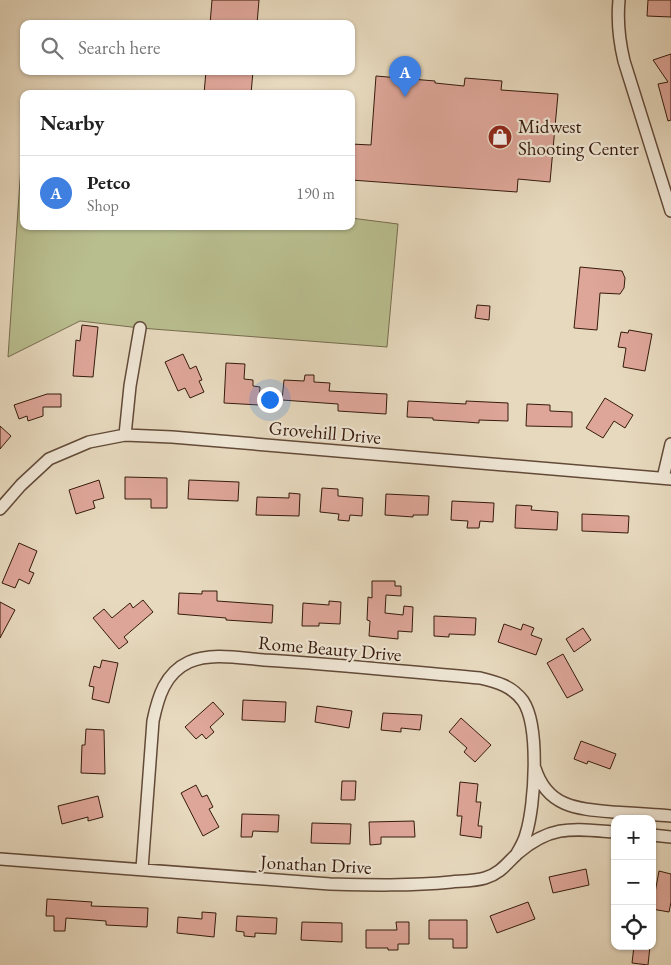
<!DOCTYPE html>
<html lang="en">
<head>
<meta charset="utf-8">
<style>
	:root { --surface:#fff; --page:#f6f6f6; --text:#222; --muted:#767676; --line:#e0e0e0; --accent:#b45309 }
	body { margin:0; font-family:"EB Garamond",serif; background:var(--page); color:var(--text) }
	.controls { position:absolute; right:15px; bottom:15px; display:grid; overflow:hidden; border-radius:10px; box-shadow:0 1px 4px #0004 }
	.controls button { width:45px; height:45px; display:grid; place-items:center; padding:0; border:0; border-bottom:1px solid var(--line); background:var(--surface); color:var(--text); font:25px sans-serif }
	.you { position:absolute; left:269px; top:399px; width:18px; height:18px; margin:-12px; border:4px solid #fff; border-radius:50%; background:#1a73e8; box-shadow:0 0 0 8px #1a73e833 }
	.badge { display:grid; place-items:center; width:32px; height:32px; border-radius:50%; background:var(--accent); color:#fff; font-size:16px; font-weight:700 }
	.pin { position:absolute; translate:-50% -41px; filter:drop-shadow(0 1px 2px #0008) }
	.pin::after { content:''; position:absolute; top:26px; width:18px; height:15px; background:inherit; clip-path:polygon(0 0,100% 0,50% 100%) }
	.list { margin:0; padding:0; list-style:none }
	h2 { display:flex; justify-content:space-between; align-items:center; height:65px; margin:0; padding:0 20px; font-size:21px }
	h2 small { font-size:16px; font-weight:400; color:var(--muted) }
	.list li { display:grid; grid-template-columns:32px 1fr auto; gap:15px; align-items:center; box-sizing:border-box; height:75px; padding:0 20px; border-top:1px solid var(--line) }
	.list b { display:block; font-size:19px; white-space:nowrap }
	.list p { margin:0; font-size:16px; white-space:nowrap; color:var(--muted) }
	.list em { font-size:16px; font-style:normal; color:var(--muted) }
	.icon { flex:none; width:28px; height:28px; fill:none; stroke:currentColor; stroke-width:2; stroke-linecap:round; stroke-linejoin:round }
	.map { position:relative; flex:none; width:671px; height:965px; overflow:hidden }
	.search { position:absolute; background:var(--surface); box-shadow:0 1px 4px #0004; left:20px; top:20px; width:335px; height:55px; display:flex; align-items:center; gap:12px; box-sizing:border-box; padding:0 18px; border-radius:10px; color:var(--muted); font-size:19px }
	.panel { position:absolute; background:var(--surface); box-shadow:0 1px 4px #0004; left:20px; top:90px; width:335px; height:140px; border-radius:10px }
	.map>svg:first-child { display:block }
	.green { fill:#b9be8f; stroke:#776c4e }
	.building { fill:#dea699; stroke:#351a0c }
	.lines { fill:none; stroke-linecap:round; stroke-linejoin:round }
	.minor-casing { stroke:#624a38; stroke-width:14 }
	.minor { stroke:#efe6d5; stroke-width:11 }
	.labels { text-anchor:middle; stroke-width:4.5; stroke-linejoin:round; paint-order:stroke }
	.poi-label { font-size:19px; fill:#351a0c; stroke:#efe6d5; text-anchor:start }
	.street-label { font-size:19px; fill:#351a0c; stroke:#efe6d5 }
</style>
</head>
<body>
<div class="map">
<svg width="671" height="965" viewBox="0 0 671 965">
	<rect width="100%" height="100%" fill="#e7d9be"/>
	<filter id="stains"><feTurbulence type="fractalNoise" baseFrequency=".004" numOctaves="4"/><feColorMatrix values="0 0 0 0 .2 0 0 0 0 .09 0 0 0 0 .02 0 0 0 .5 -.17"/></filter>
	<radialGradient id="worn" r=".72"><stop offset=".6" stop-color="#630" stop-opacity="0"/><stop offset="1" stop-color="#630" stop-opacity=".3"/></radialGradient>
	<!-- green -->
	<path class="green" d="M23,136L24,226H351V218L398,224L387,347L140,328L80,321L8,357Z"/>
	<!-- building -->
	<path class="building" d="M212,0H259L257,24H210Z
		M648,0H671V17L647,16Z
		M671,54V120L668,121L658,84L668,82L653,60Z
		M206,71H253L251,94H204Z
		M376,76L435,81V83L464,86L465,78L502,81L501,90L558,94L550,182L518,179L517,192L351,180V144L371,145Z
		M580,267L622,271L625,278L624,288L620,294L600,293L597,330L574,328Z
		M477,305L490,306L489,320L475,318Z
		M82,325L98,327L93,377L73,376L76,340L80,341Z
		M629,330L652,334L645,371L623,367L626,348L618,347L621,332L628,333Z
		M183,354L190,369L196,366L202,380L199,381L204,392L190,398L185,388L178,391L165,362Z
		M226,363L245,364L244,379L253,380V386L260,387L259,405L224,403Z
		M305,375H314V382L330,383L329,391L387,394L386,414L338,411V404L282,400L284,380L304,381Z
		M47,394H61V407H43V416L28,421L27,416L19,419L14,405Z
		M605,398L633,415L625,428L614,421L603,438L586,428Z
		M408,401L466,404V401L508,403V421L479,420V423L466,422L433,420V418L407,417Z
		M527,404L550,405V411L572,412V427L526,426Z
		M0,426L11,436L0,449Z
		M125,477L167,478V508H151V499H125Z
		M99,480L104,498L93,501L95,508L76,514L69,490Z
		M189,480L239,482L238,501L188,499Z
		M322,488L338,489V496L363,498L362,516L350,515L349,521L338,520L339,514L320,512Z
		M289,493L300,494L299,516L256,515L257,497L289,498Z
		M386,494L429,496L428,515H413V517L385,515Z
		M452,501L494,503L493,522L480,521L479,528H467L468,521L451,520Z
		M516,505L532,506L531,510L558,512L557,530L515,528Z
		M582,514L629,516L628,533L582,531Z
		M19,543L37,551L29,571L34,573L29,584L19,579L15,588L2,583Z
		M372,581H395V586H401V596L386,595L385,613L403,615L404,606L413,607L412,632L398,631V639L369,636L370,621L367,620L368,597L372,598Z
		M202,591H217V601L273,605L272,623L226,620V618L178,614L179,593L202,594Z
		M143,600L153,612L124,637L128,642L119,649L93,618L104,609L112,618L130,603L133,608Z
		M329,601L341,602L340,624L319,623V626H302L303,603L329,605Z
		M0,602L15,610L0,638Z
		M434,616L476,618L475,635L449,634V637L434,636Z
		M504,624L521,630L523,624L534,628L531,635L542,639L536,655L498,642Z
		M583,628L591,640L574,652L566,639Z
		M563,654L583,690L567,698L547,663Z
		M102,660L118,663L109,703L92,699L94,687L89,686L94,666L100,668Z
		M243,700L286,702L285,722L242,720Z
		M213,702L224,714L210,727L214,732L206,739L202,734L196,739L185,727Z
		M317,706L352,711L349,728L315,722Z
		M383,713L422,715L420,730L401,728V732L381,730Z
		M461,718L491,745L475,762L464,752L467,748L449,732Z
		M86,729L104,730L105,774L81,773L82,745H85Z
		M581,741L616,754L610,769L588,761L587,764L574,759Z
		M342,781H356L355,800H341Z
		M460,782L478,784L476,802H481L478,826H482L481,838L460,835L462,816H457Z
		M196,785L202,797L207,795L213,807L209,809L219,827L203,836L181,793Z
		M98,796L103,817L88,821V817L62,824L58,806Z
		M242,814L279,815L278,832L253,831L252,837H241Z
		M414,821L415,837H381V844L370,845L369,822Z
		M312,823L351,824L350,844L311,843Z
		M586,869L589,885L553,893L549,877Z
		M659,871L671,874V902L669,912L652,909Z
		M47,899L92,902L91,906L148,908L147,927L106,925V921L66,918L65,931H54V916H46Z
		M528,902L535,919L497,933L490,916Z
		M202,912L216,913L214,937L177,933L178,917L202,919Z
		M237,916L277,918L276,934L255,933V937L244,936V932L236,931Z
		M429,920H467V948H453V939H429Z
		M302,922L342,923V942L301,940Z
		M396,922H409V944H398V950H388V948H366V930H397Z
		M634,946H650L648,965L632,963Z"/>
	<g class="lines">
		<defs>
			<path id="minor" d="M619,0C617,21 619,40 624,61L671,211
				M125,435L130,386L140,328
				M663,478L671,444
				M0,509L21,485L49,459L89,442L125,435L172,437L671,479
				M535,768C547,807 577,809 613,812C632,813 652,814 671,816
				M652,835L671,837
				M0,859L330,884C370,885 411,886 451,882C462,881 475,881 485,878C501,873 507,863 518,853C552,824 574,829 615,832
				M142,869L153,721C158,697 165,673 189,662C211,652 240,658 264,660C336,664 408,672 480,678C497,682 512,686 523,701C540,726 535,806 526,834C524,842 520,848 516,855"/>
		</defs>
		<!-- minor casing -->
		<use href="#minor" class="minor-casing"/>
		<!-- minor -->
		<use href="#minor" class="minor"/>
	</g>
	<!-- icons -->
	<defs>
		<symbol id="shop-disc" viewBox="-11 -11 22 22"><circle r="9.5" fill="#8f2418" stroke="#efe6d5"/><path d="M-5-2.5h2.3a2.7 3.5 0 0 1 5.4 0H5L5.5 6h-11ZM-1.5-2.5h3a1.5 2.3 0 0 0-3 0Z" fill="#fff"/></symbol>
	</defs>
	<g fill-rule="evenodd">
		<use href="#shop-disc" x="486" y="123" width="28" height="28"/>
	</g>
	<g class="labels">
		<!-- poi labels -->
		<g class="poi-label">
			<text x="518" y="133">Midwest<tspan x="518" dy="22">Shooting Center</tspan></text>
		</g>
		<!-- street labels -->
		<g class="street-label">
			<text transform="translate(325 432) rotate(5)" y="7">Grovehill Drive</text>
			<text transform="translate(330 648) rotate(5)" y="7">Rome Beauty Drive</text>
			<text transform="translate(316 864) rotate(3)" y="7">Jonathan Drive</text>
		</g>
	</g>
	<rect width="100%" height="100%" filter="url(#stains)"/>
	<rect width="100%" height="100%" fill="url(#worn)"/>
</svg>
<div class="controls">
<button>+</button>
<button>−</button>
<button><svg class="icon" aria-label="locate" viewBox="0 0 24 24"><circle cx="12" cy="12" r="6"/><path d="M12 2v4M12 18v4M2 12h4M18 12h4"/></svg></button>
</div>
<div class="you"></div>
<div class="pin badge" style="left:405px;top:97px;background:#3f7fe0">A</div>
<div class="search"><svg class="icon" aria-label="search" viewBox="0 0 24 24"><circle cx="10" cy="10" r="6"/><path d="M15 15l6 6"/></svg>Search here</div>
<section class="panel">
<h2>Nearby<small></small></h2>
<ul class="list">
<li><span class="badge" style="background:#3f7fe0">A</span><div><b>Petco</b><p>Shop</p></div><em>190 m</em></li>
</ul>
</section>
</div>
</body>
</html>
